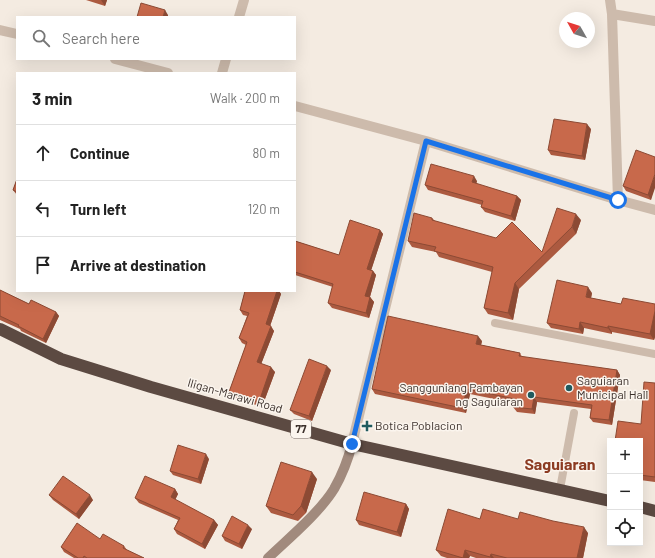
<!DOCTYPE html>
<html lang="en">
<head>
<meta charset="utf-8">
<style>
	:root { --surface:#fff; --page:#f6f6f6; --text:#222; --muted:#767676; --line:#e0e0e0 }
	body { margin:0; font-family:Barlow,sans-serif; background:var(--page); color:var(--text) }
	.controls { position:absolute; right:12px; bottom:12px; display:grid; overflow:hidden; border-radius:0px; box-shadow:0 4px 16px #0002 }
	.controls button { width:36px; height:36px; display:grid; place-items:center; padding:0; border:0; border-bottom:1px solid var(--line); background:var(--surface); color:var(--text); font:20px sans-serif }
	.compass { position:absolute; left:559px; top:12px; width:36px; height:36px; border-radius:50%; background:var(--surface); box-shadow:0 4px 16px #0002; rotate:309deg }
	.stop { position:absolute; width:12px; height:12px; margin:-9px; border:3px solid #1a73e8; border-radius:50%; background:#fff }
	.stop.end { background:#1a73e8; border-color:#fff; box-shadow:0 1px 4px #0008 }
	.list { margin:0; padding:0; list-style:none }
	h2 { display:flex; justify-content:space-between; align-items:center; height:52px; margin:0; padding:0 16px; font-size:17px }
	h2 small { font-size:13px; font-weight:400; color:var(--muted) }
	.list li { display:grid; grid-template-columns:26px 1fr auto; gap:12px; align-items:center; box-sizing:border-box; height:56px; padding:0 16px; border-top:1px solid var(--line) }
	.list b { display:block; font-size:15px; white-space:nowrap }
	.list em { font-size:13px; font-style:normal; color:var(--muted) }
	.icon { flex:none; width:22px; height:22px; fill:none; stroke:currentColor; stroke-width:2; stroke-linecap:round; stroke-linejoin:round }
	.map { position:relative; flex:none; width:655px; height:558px; overflow:hidden }
	.search { position:absolute; background:var(--surface); box-shadow:0 4px 16px #0002; left:16px; top:16px; width:280px; height:44px; display:flex; align-items:center; gap:10px; box-sizing:border-box; padding:0 14px; border-radius:0px; color:var(--muted); font-size:15px }
	.panel { position:absolute; background:var(--surface); box-shadow:0 4px 16px #0002; left:16px; top:72px; width:280px; height:220px; border-radius:0px }
	.map>svg:first-child { display:block }
	.lines { fill:none; stroke-linecap:round; stroke-linejoin:round }
	.lane { stroke:#cdbbac; stroke-width:8 }
	.street { stroke:#cdbbac; stroke-width:10 }
	.secondary { stroke:#a18a7d; stroke-width:10 }
	.highway { stroke:#5c4a42; stroke-width:12 }
	.wall { fill:#ac5a40 }
	.shaded-wall { fill:#8c4a34 }
	.building { fill:#c8694b; stroke:#8c4a34 }
	.route { stroke:#1a73e8; stroke-width:5 }
	.poi-dot { fill:#1f5a5e; stroke:#fbf5ee; stroke-width:1.5 }
	.labels { text-anchor:middle; stroke-width:3; stroke-linejoin:round; paint-order:stroke }
	.shield { fill:#fbf5ee; stroke:#756b66; stroke-width:1 }
	.shield-label { font-size:11px; font-weight:bold; fill:#3b302b }
	.poi-label { font-size:12px; fill:#3b302b; stroke:#fbf5ee; text-anchor:start }
	.street-label { font-size:12px; fill:#3b302b; stroke:#fbf5ee }
	.district-label { font-size:16px; font-weight:bold; fill:#8c3b22; stroke:#fbf5ee }
</style>
</head>
<body>
<div class="map">
<svg width="655" height="558" viewBox="0 0 655 558">
	<rect width="100%" height="100%" fill="#f4ebe1"/>
	<g class="lines">
		<!-- lane -->
		<path class="lane" d="M495,323L655,354
			M560,489L574,413"/>
		<!-- street -->
		<path class="street" d="M610,0L612,14L618,200
			M612,14L655,21
			M239,17L244,0
			M0,30L17,34
			M115,59L168,73
			M222,73L226,59
			M295,106L426,141L618,200L655,210
			M352,444L426,141"/>
		<!-- secondary -->
		<path class="secondary" d="M268,558C288,539 320,512 334,489C342,475 348,460 352,444"/>
		<!-- highway -->
		<path class="highway" d="M0,329L61,359L151,387L352,444L610,501
			M640,507L655,511"/>
	</g>
	<!-- wall -->
	<path class="wall" d="M86,0H107L105,6Z
		M591,129L585,160L551,155L548,150Z
		M655,157L651,200L626,191L623,186Z
		M17,179V195L13,190Z
		M477,181L476,184L517,196L521,200L515,221L485,212L481,207L482,205L428,190L425,185Z
		M432,218L435,221L542,252L581,220L576,234L519,289L513,320L488,314L484,308L492,272L439,257L436,252L412,247L408,241Z
		M380,230L383,234L371,270L373,271L376,275L370,297L374,302L369,318L332,308L328,303L333,287L295,275V241L339,255Z
		M0,290L29,304L56,312L59,316L46,343L21,331L20,329L0,320Z
		M245,291H279L281,294L270,326L274,331L261,364L275,372L262,407L233,397L229,392L246,345L242,343L239,338L247,316L243,315L240,310Z
		M592,293L591,298L621,304H655V337L654,340L612,332V334L584,328L583,334L551,328L547,323Z
		M482,341L481,345L520,353L522,357L617,370L620,375L612,425L593,422L590,418L591,409L537,402L535,414L517,412L513,407L514,403L470,394L466,413L375,394L372,389Z
		M331,370L312,421L294,414L290,410Z
		M655,383V482L640,480V441L641,424Z
		M209,459L201,484L173,475L170,471Z
		M317,479L306,513L298,521L271,513L266,506Z
		M175,489L178,494L175,500L214,520L218,525L205,549L177,534L174,529L178,520L139,503L135,498Z
		M49,495L93,500L79,519L53,500Z
		M406,504L409,509L401,537L359,525L356,520Z
		M518,519L588,533L583,558H476L470,556L469,558H447L441,556L436,550Z
		M252,529L242,549L225,541L222,536Z
		M100,539L124,546L127,550L144,558H74L64,552L61,547Z"/>
	<!-- shaded-wall -->
	<path class="shaded-wall" d="M101,0H107L105,6Z
		M165,10L168,15V17H163Z
		M587,124L591,129L585,160L582,156Z
		M655,174V188L651,200L648,195Z
		M474,176L477,181L475,187L472,182Z
		M517,196L521,200L515,221L511,216Z
		M576,214L581,220L576,234L572,227Z
		M380,230L383,234L370,274L367,269Z
		M373,271L376,275L369,300L365,296Z
		M515,283L519,289L513,320L508,313Z
		M588,287L592,293L590,303L586,297Z
		M277,291H279L281,294L269,329L266,324Z
		M370,297L374,302L369,318L366,313Z
		M655,311V337L654,340L650,334Z
		M56,312L59,316L46,343L43,339Z
		M580,322L584,328L583,334L579,329Z
		M271,326L274,331L260,367L257,362Z
		M608,326L612,332V334L608,328Z
		M478,336L482,341L480,349L476,344Z
		M327,366L331,370L312,421L309,416Z
		M271,367L275,372L262,407L259,402Z
		M617,370L620,375L612,425L609,420Z
		M467,389L470,394L466,413L462,408Z
		M534,397L537,402L535,414L532,409Z
		M206,454L209,459L201,484L198,479Z
		M312,472L317,479L306,513L301,506Z
		M175,489L178,494L174,502L171,497Z
		M90,495L93,500L79,519L76,514Z
		M406,504L409,509L401,537L397,532Z
		M214,520L218,525L205,549L202,544Z
		M248,525L252,529L242,549L239,544Z
		M584,527L588,533L583,558H577Z
		M465,550L470,556L469,558H463Z
		M491,554L494,558H491L490,557Z"/>
	<!-- building -->
	<path class="building" d="M141,3L165,10L163,17H137Z
		M554,119L587,124L582,156L548,150Z
		M636,150L655,157V174L648,195L623,186Z
		M431,164L474,176L472,182L517,196L511,216L481,207L483,201L425,185Z
		M17,179V192L13,190Z
		M557,208L576,214L572,227L515,283L508,313L484,308L493,267L434,251L436,247L408,241L414,213L432,218V220L496,238L512,222L542,252Z
		M350,220L380,230L367,269L373,271L365,296L370,297L366,313L328,303L333,284L295,272V241L339,255Z
		M557,280L588,287L586,297L621,304L623,298L655,304V311L650,334L608,326V328L580,322L579,329L547,323Z
		M0,290L29,304L31,300L56,312L43,339L18,326L19,325L0,316Z
		M245,291H277L266,324L271,326L257,362L271,367L259,402L229,392L247,342L239,338L249,313L240,310Z
		M388,316L478,336L476,344L520,353L519,356L617,370L609,420L590,418L592,405L534,397L532,409L513,407L515,399L467,389L462,408L372,389Z
		M309,359L327,366L309,416L290,410Z
		M644,382L655,383V477L640,475V441H615L618,421L641,424Z
		M178,445L206,454L198,479L170,471Z
		M281,462L312,472L301,506L293,515L266,506Z
		M63,476L90,495L76,514L49,495Z
		M145,476L175,489L171,497L214,520L202,544L174,529L180,518L135,498Z
		M364,492L406,504L397,532L356,520Z
		M448,509L480,519L483,509L518,519L520,512L553,521L584,527L577,558H507L491,554L490,557L465,550L463,558L436,550Z
		M232,516L248,525L239,544L222,536Z
		M77,523L100,539L103,534L124,546L123,548L144,558H87L84,556L83,558H78L61,547Z"/>
	<g class="lines">
		<!-- route -->
		<path class="route" d="M352,444L426,141L618,200"/>
	</g>
	<!-- markers -->
	<g class="poi-dot">
		<circle cx="569" cy="388" r="4"/>
		<circle cx="531" cy="395" r="4"/>
		<path d="M365 420h4v4h4v4h-4v4h-4v-4h-4v-4h4z"/>
	</g>
	<g class="labels">
		<!-- shield labels -->
		<rect class="shield" x="291" y="420" width="20" height="18" rx="3"/>
		<g class="shield-label">
			<text x="301" y="433">77</text>
		</g>
		<!-- poi labels -->
		<g class="poi-label">
			<text x="577" y="385">Saguiaran<tspan x="577" dy="14">Municipal Hall</tspan></text>
			<text x="523" y="392" text-anchor="end">Sangguniang Pambayan<tspan x="523" dy="14">ng Saguiaran</tspan></text>
			<text x="375" y="430">Botica Poblacion</text>
		</g>
		<!-- street labels -->
		<g class="street-label">
			<text transform="translate(235 396) rotate(16)" y="4">Iligan-Marawi Road</text>
		</g>
		<!-- district labels -->
		<g class="district-label">
			<text x="560" y="470">Saguiaran</text>
		</g>
	</g>
</svg>
<div class="controls">
<button>+</button>
<button>−</button>
<button><svg class="icon" aria-label="locate" viewBox="0 0 24 24"><circle cx="12" cy="12" r="6"/><path d="M12 2v4M12 18v4M2 12h4M18 12h4"/></svg></button>
</div>
<svg class="compass" viewBox="-18 -18 36 36"><path d="M0-13l5 13h-10z" fill="#e53935"/><path d="M0 13l5-13h-10z" fill="#767676"/></svg>
<div class="stop" style="left:618px;top:200px"></div>
<div class="stop end" style="left:352px;top:444px"></div>
<div class="search"><svg class="icon" aria-label="search" viewBox="0 0 24 24"><circle cx="10" cy="10" r="6"/><path d="M15 15l6 6"/></svg>Search here</div>
<section class="panel">
<h2>3 min<small>Walk · 200 m</small></h2>
<ul class="list">
<li><svg class="icon" aria-label="ahead" viewBox="0 0 24 24"><path d="M12 20V5M6 11l6-6 6 6"/></svg><div><b>Continue</b></div><em>80 m</em></li>
<li><svg class="icon" aria-label="left" viewBox="0 0 24 24"><path d="M17 20v-9H6M10 6l-5 5 5 5"/></svg><div><b>Turn left</b></div><em>120 m</em></li>
<li><svg class="icon" aria-label="arrive" viewBox="0 0 24 24"><path d="M6 21V4h12l-3 4 3 4H6"/></svg><div><b>Arrive at destination</b></div></li>
</ul>
</section>
</div>
</body>
</html>
